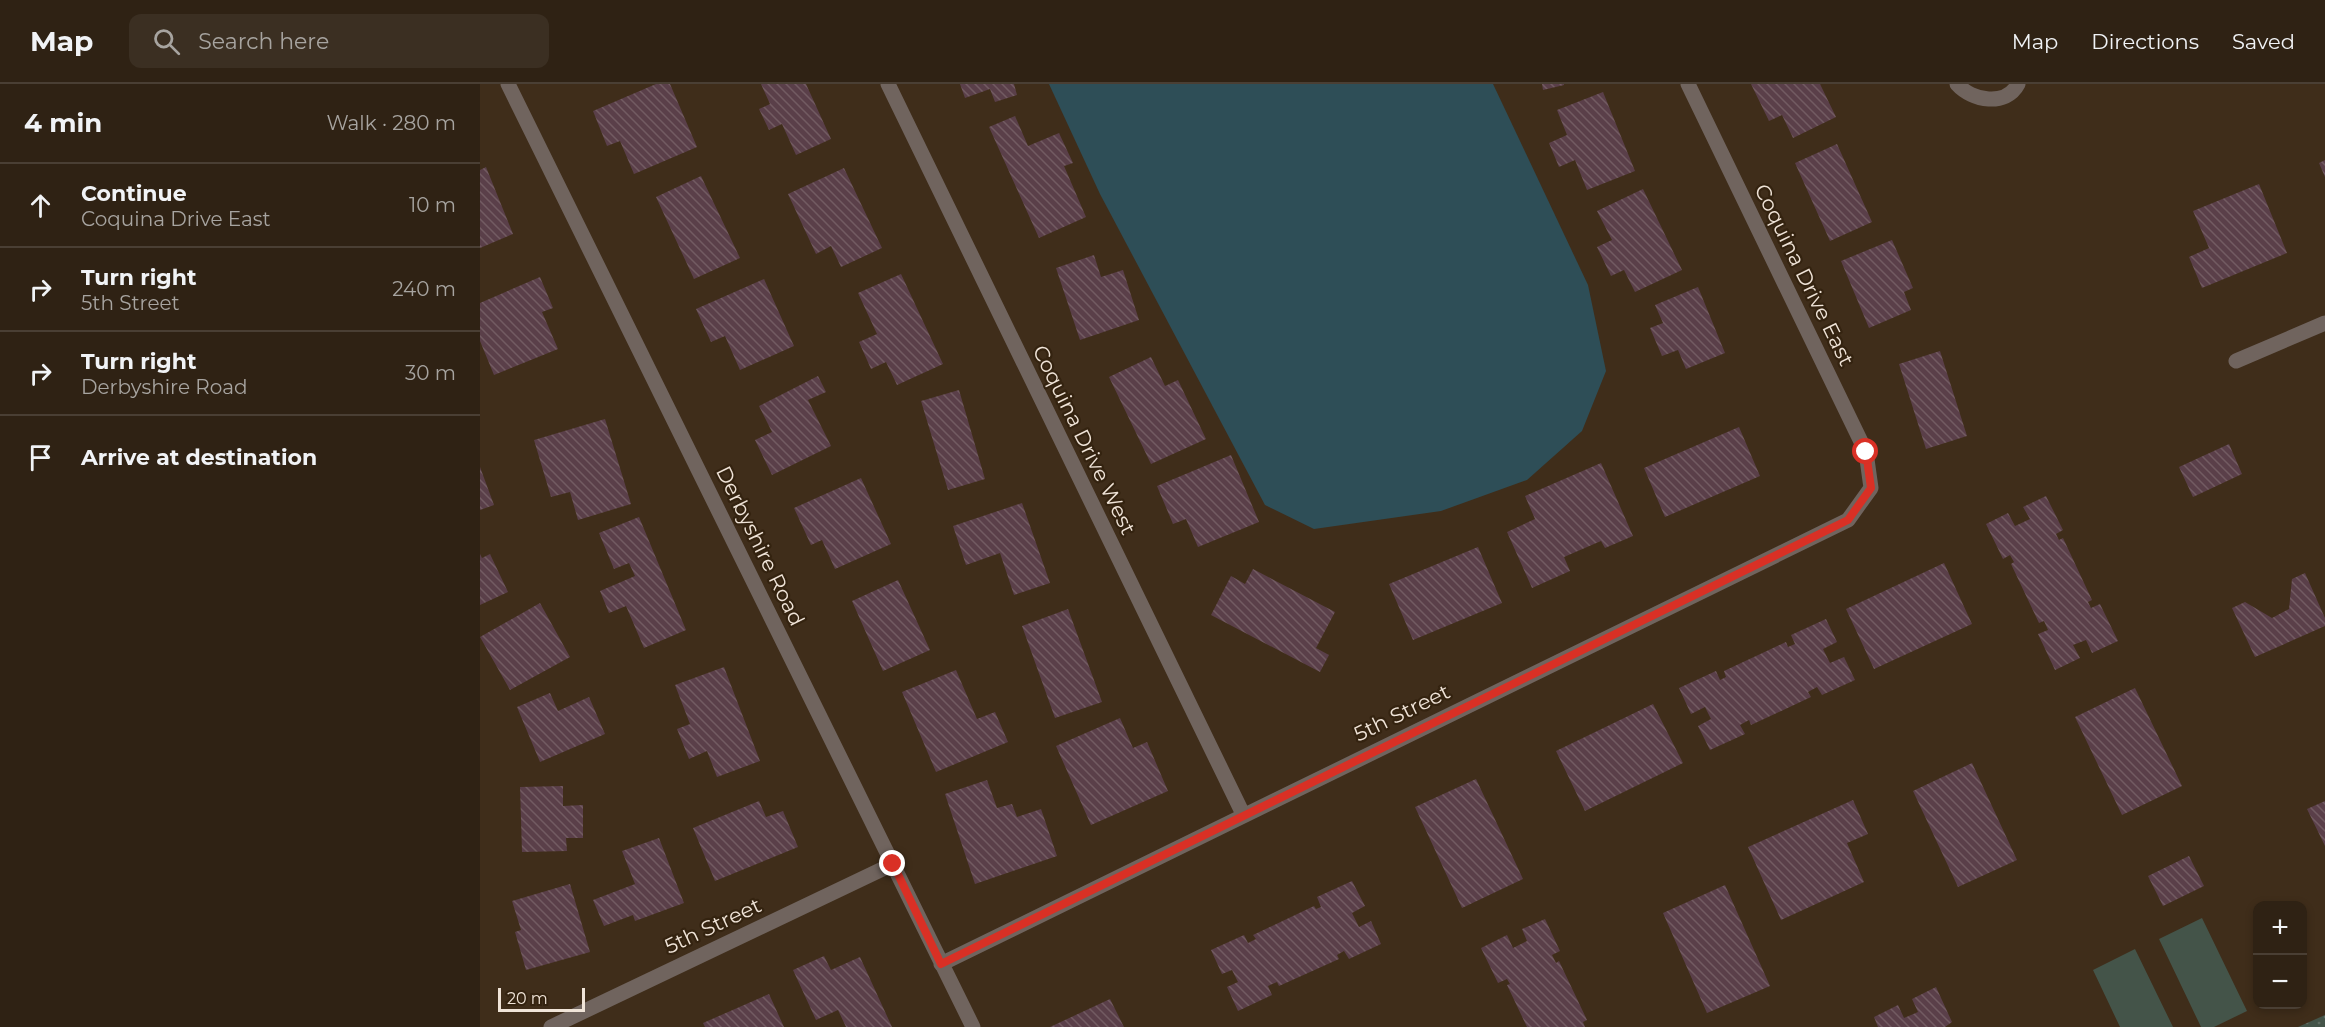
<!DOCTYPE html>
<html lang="en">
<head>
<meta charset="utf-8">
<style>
	:root { --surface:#2f2214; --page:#3b2f22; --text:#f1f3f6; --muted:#a7a4a0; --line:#4a3f34 }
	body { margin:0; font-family:Montserrat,sans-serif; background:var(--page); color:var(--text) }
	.controls { position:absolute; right:18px; bottom:18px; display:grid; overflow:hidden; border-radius:12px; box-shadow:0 3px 9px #0003 }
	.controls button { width:54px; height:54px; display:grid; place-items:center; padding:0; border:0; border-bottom:2px solid var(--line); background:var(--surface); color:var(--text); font:30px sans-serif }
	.scale { position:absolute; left:18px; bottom:15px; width:87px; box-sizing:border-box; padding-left:6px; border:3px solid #f0e4d8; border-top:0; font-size:16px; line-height:21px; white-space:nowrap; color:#f0e4d8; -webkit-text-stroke:4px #342310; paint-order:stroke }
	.stop { position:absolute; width:18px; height:18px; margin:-14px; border:4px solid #d93025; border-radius:50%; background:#fff }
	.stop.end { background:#d93025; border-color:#fff; box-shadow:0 2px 6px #0008 }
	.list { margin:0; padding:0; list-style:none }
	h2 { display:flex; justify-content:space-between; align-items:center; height:78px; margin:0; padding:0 24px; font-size:26px }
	h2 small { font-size:20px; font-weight:400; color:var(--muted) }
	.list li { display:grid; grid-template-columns:39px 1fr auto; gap:18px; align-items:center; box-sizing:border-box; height:84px; padding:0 24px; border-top:2px solid var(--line) }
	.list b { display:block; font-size:22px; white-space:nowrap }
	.list p { margin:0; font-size:20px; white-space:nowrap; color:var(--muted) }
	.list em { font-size:20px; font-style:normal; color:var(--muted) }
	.icon { flex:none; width:33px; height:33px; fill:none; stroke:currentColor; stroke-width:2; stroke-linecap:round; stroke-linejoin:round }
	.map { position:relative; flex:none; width:1845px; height:943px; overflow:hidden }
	header { display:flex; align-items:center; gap:36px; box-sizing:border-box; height:84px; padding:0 30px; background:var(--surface); border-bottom:2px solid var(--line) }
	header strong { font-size:28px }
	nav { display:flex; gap:33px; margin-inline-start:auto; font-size:21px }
	.search { width:420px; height:54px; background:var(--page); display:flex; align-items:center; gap:15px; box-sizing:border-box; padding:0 21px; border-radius:12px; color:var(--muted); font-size:22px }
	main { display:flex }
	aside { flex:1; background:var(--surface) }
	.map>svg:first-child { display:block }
	.grass { fill:#445449 }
	.park { fill:url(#park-dots) }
	.water { fill:#2e4e57 }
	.building { fill:url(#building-back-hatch) }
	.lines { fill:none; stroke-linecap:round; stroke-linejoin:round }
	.minor { stroke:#70645e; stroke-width:15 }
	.route { stroke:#d93025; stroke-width:8 }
	.labels { text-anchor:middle; stroke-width:4.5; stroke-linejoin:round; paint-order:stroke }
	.street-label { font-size:21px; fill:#f0e4d8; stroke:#342310 }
</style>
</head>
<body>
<header>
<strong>Map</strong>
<div class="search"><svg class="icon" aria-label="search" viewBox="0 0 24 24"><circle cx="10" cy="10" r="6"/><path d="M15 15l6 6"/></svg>Search here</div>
<nav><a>Map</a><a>Directions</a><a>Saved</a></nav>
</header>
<main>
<aside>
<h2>4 min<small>Walk · 280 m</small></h2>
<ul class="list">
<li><svg class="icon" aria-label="ahead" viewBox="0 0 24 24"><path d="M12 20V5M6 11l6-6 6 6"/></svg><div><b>Continue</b><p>Coquina Drive East</p></div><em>10 m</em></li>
<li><svg class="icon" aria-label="right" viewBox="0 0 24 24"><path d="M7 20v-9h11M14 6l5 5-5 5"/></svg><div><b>Turn right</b><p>5th Street</p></div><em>240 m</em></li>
<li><svg class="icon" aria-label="right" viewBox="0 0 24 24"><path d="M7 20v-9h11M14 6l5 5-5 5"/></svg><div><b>Turn right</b><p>Derbyshire Road</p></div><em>30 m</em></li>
<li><svg class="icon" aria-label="arrive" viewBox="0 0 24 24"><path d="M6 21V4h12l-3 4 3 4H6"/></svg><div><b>Arrive at destination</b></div></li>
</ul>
</aside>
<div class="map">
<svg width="1845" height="943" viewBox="0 0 1845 943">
	<defs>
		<pattern id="park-dots" width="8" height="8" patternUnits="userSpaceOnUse" patternTransform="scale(1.5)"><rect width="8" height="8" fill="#445449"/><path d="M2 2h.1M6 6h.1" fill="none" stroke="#5f6c62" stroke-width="1.8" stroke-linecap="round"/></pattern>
		<pattern id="building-back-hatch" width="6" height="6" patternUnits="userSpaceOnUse" patternTransform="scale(1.5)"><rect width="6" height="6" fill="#5a3f49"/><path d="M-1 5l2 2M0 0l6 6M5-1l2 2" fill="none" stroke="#725b62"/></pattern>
	</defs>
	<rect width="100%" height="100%" fill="#3f2d1a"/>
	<!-- grass -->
	<path class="grass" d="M1722,834L1767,927L1734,943H1721L1679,855Z
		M1655,865L1693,943H1640L1613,886Z"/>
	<!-- park -->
	<path class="park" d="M1845,931V943H1818Z"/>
	<!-- water -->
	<path class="water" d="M569,0H1013L1108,201L1126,287L1102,347L1047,396L961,427L834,445L785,421L620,110Z"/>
	<!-- building -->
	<path class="building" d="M176,0H190L217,63L154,90L140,57L127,62L113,27Z
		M281,0H326L351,55L316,71L302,40L289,46L279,25L290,20Z
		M480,0H534L537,11L515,18L510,5L485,14Z
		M1062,0H1084V1L1063,6Z
		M1271,0H1340L1356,33L1313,54L1302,31L1289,37Z
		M1123,8L1155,87L1107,106L1095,76L1079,83L1069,59L1087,51L1077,26Z
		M535,32L548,62L579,49L593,79L584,82L606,133L559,154L509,43Z
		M1357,60L1392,138L1350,157L1315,79Z
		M1845,76V93L1839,79Z
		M6,83L33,150L0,164V86Z
		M364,84L402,164L361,183L351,162L336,170L308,110Z
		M221,92L260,174L214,195L176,113Z
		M1779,100L1807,169L1722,204L1709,173L1729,164L1713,127Z
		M1163,105L1202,186L1155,208L1144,186L1131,192L1117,163L1132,156L1117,127Z
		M1412,156L1433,204L1424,208L1431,226L1389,244L1361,177Z
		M614,171L621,193L643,186L659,236L600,256L576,184Z
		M421,190L463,280L417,301L406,278L391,285L379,258L397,250L378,209Z
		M60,193L73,224L62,228L78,265L14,291L0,257V219Z
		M284,195L314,262L260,286L245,252L231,258L216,225Z
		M1218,203L1245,269L1206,285L1198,266L1182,272L1170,244L1183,239L1175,221Z
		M1460,267L1487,352L1446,365L1419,280Z
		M671,273L685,302L698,296L726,355L671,380L629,293Z
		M338,292L346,308L328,316L351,362L292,391L275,356L292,348L279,322Z
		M479,306L505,395L468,406L441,317Z
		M125,335L151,420L98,436L90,408L71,413L54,356Z
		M1259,343L1280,392L1185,433L1164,384Z
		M1749,360L1762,390L1713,413L1699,383Z
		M751,371L779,438L718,463L706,435L693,440L677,402Z
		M1121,379L1153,452L1125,464L1121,457L1084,473L1090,487L1052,504L1027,448L1055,435L1045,412Z
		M0,383L14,421L0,426Z
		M381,394L411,460L355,485L342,456L331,461L314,424Z
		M1566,412L1583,446L1576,450L1579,456L1583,454L1612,516L1608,518L1611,524L1620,520L1638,557L1612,569L1606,556L1593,561L1600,574L1575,586L1558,550L1568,546L1564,537L1559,539L1531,480L1534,478L1530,471L1523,475L1506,440L1528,429L1535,442L1550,435L1543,423Z
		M542,419L570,499L534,511L520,469L486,481L473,442Z
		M159,433L206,546L164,564L146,522L129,529L120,507L155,492L149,479L134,485L119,449Z
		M998,463L1022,519L933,556L909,500Z
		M0,470L2,474L10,470L28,508L0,521Z
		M1464,479L1492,540L1394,585L1366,525Z
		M773,485L855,528L836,564L849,571L840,588L731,531L751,492L765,500Z
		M1825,489L1845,534V542L1775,573L1752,524L1765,518L1792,534L1809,525L1812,495Z
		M418,496L450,566L403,587L372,517Z
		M60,519L90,573L30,606L0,553Z
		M588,525L622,618L575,634L542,542Z
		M1346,535L1357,558L1343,565L1350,579L1364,573L1375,596L1342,611L1337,603L1328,608L1331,613L1271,641L1269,636L1260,641L1265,650L1230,666L1218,642L1231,635L1225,623L1211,630L1199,604L1236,587L1240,596L1246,593L1244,587L1306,558L1308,563L1315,560L1311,551Z
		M244,583L280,677L237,693L227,667L209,675L197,645L210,640L195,601Z
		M476,586L497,635L515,628L528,658L456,688L422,608Z
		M1655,604L1702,702L1642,731L1595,633Z
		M70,609L78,627L109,613L125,650L60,678L37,623Z
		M1173,620L1203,679L1105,727L1076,667Z
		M640,634L653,664L667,658L688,707L611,741L576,662Z
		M1492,679L1537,776L1478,803L1433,707Z
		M996,695L1043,795L982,824L935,723Z
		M507,696L517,724L532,720L537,733L561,725L577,772L495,800L465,710Z
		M83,702V722L103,721V754H86L87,767L42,768L40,703Z
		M1373,716L1388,750L1367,759L1384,798L1301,836L1268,763Z
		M279,717L286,733L303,727L318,763L235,797L213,744Z
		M1845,717V762L1827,725Z
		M179,754L204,819L155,837L153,831L124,842L113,816L155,800L142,767Z
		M1709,772L1724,802L1683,822L1668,792Z
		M872,797L885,822L872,829L879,843L891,837L901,860L869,875L864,867L857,871L859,875L799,902L797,898L788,902L792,911L758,927L747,903L758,898L752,886L742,890L731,866L764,851L768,859L776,855L773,851L834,822L836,825L841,823L837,813Z
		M90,800L110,868L46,886L35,848L41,846L32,817Z
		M1245,801L1290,902L1227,929L1183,829Z
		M1065,835L1080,867L1072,871L1076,879L1079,877L1107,936L1103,938L1105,943H1047L1027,901L1030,900L1027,895L1018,899L1001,864L1027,851L1033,864L1047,857L1042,845Z
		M344,872L351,886L380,873L412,943H366L358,926L336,936L313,886Z
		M1456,903L1472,938L1465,943H1398L1394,933L1418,921L1424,934L1438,928L1432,915Z
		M289,910L304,943H225L223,939Z
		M630,915L644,943H570Z"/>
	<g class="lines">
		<!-- minor -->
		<path class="minor" d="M28,0L493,943
			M408,0L763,730
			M1477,0C1492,17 1526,23 1538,0
			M1756,277L1845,239
			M461,880L1368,436L1391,404L1386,368L1208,0
			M71,943L413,780"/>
	</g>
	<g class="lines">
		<!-- route -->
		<path class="route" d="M413,780L461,880L1368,436L1391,404L1386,368"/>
	</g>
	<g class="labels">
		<!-- street labels -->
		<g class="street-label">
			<text transform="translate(1324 191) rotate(64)" y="7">Coquina Drive East</text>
			<text transform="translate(604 356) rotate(64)" y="7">Coquina Drive West</text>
			<text transform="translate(280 462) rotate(64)" y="7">Derbyshire Road</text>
			<text transform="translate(922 629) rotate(-26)" y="7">5th Street</text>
			<text transform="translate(233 842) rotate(-25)" y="7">5th Street</text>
		</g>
	</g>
</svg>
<div class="controls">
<button>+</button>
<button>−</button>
</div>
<div class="scale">20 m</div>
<div class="stop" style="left:1386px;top:368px"></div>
<div class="stop end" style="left:413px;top:780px"></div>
</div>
</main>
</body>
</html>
